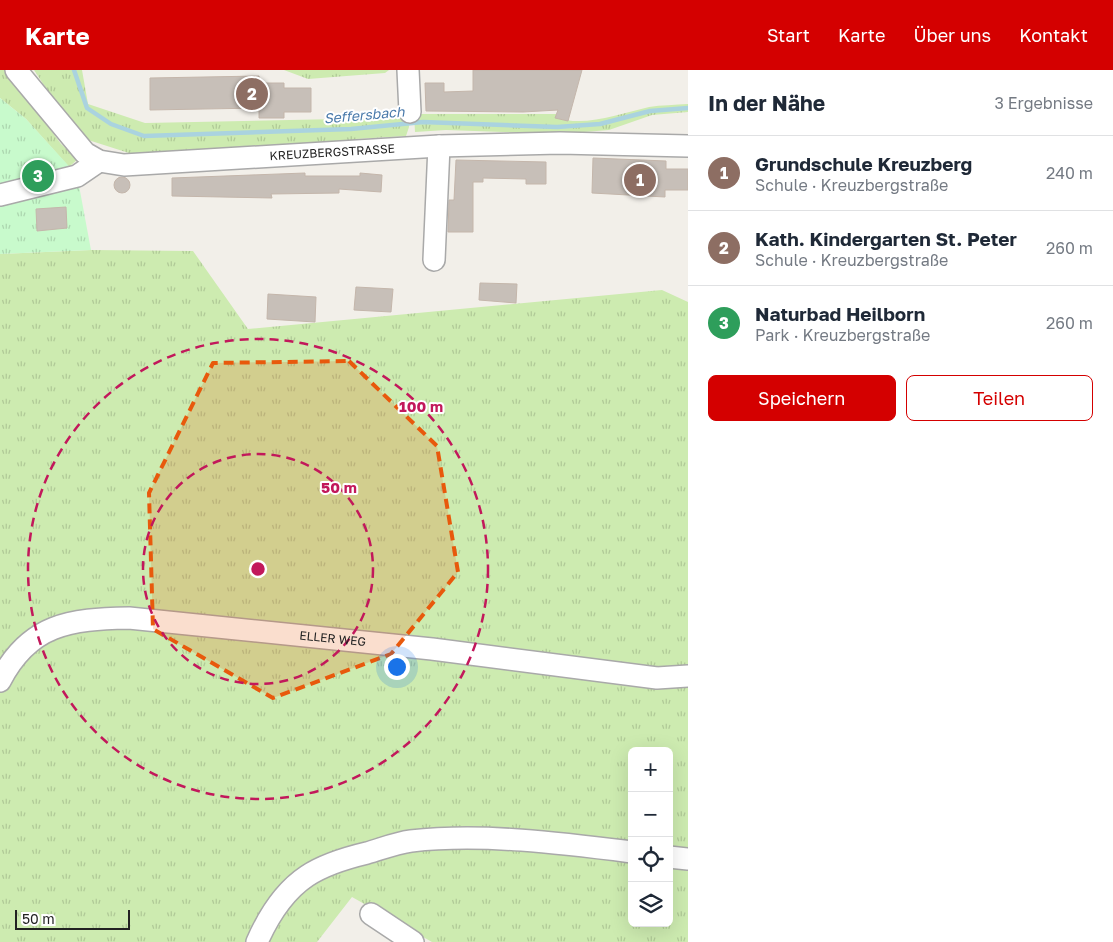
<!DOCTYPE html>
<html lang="de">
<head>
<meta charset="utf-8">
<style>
	:root { --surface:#fff; --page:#f2f2f3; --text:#1f2937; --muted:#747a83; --line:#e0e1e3; --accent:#d40000 }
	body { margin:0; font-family:"Golos Text",sans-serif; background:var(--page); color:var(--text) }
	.controls { position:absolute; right:15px; bottom:15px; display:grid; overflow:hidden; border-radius:8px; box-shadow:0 5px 20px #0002 }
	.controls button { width:45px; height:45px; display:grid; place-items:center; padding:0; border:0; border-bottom:1px solid var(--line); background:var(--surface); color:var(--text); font:25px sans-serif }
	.scale { position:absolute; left:15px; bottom:12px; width:115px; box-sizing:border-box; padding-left:5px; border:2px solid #222; border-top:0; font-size:14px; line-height:18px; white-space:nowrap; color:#222; -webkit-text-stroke:4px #fff; paint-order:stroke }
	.you { position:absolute; left:396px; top:596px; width:18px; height:18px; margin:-12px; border:4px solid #fff; border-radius:50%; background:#1a73e8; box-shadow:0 0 0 8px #1a73e833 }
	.badge { display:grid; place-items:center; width:32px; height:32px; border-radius:50%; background:var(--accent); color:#fff; font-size:16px; font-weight:700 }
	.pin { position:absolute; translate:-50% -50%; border:2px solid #fff; box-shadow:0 1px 5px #0006 }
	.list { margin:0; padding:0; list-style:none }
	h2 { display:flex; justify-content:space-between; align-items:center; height:65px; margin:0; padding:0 20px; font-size:21px }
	h2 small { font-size:16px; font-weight:400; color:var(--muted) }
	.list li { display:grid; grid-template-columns:32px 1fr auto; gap:15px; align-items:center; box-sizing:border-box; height:75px; padding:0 20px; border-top:1px solid var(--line) }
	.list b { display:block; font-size:19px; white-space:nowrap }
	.list p { margin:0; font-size:16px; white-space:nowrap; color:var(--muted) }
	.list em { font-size:16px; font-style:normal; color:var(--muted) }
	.actions { display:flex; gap:10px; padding:15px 20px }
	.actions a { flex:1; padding:11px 0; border:1px solid var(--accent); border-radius:8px; text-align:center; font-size:18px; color:var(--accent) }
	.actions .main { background:var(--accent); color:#fff }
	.icon { flex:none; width:28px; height:28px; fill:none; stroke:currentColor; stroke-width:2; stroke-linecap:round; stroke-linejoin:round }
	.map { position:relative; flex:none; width:688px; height:872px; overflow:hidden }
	header { display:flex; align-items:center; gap:30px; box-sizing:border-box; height:70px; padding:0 25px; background:var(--accent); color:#fff }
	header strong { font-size:24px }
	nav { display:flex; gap:28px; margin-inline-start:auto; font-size:18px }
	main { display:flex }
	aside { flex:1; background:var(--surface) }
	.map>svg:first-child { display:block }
	.grass { fill:url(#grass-tufts); fill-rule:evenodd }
	.park { fill:url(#park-tufts) }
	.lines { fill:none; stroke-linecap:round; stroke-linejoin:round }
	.stream { stroke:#aad3df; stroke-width:4.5 }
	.building { fill:#c7bfb8; stroke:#c4b6ab }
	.minor-casing { stroke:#a9a9a9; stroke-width:24 }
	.minor { stroke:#fff; stroke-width:21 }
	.marked { fill:#e8590c; fill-opacity:0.2; stroke:#e8590c; stroke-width:4; stroke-dasharray:10 6; stroke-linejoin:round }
	.ring { fill:none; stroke:#c2185b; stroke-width:2.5; stroke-dasharray:9 6 }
	.labels { text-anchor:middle; stroke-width:4; stroke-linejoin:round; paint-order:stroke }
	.street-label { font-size:12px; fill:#222; stroke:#fff }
	.water-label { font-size:14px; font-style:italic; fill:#4a7aab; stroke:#fff }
	.centre { fill:#c2185b; stroke:#fff; stroke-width:2.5 }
	.ring-label { font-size:15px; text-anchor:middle; font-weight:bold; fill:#c2185b; stroke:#fff; stroke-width:4; stroke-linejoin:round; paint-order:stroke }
</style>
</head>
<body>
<header>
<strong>Karte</strong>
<nav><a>Start</a><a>Karte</a><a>Über uns</a><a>Kontakt</a></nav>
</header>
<main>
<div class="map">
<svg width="688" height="872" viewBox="0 0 688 872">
	<defs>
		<pattern id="grass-tufts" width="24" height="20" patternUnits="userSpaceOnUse" patternTransform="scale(1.25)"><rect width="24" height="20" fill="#cdebb0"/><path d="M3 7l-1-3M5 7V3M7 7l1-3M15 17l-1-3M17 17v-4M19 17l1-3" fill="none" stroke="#b0c997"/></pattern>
		<pattern id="park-tufts" width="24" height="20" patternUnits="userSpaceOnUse" patternTransform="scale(1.25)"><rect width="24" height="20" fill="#c8facc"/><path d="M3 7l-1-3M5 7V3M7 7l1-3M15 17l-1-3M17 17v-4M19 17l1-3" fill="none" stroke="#acd6af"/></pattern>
	</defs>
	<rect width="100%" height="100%" fill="#f2efe9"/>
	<!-- grass -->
	<path class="grass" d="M0,0H7L61,74L78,89L69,97L26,49L0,28Z
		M34,0H82L88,34L145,53L386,48L388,46L408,44L409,57L406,66L356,69L348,75L132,84L82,68L68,52Z
		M284,0H389L385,3L308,9Z
		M688,34V42L652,45L609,60L559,64L446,60L415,62L414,44H556V48C587,57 618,44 649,37C661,35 675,35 688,34Z
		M91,180L193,181L248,259L662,220L688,232V872H432L352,827L317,872H0V184ZM632,681H669V853H632Z"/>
	<!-- park -->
	<path class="park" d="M0,28L26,49L77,105L91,180L0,184Z"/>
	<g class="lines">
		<!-- stream -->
		<path class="stream" d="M74,0L87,38L111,54L144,66L351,59L423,52L557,57L600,54L650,41L688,38"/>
	</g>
	<!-- building -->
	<path class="building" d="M473,0H582L568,51L555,48L558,40L523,42L426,41L425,13H444V22L473,21Z
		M259,6L260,13H284V18H311V42H284V48H259V38L150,40V8Z
		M593,88L666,91V99H688V120H665V127L592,123Z
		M456,90L546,92V114H526V109L483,108V112H473V162H448L449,130H454Z
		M305,103V106H360V103L382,105L381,122L339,119V123L271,124L272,128L172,126V108Z
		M114 115a8 8 0 1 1 16 0a8 8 0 1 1-16 0Z
		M66,137L67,158L37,161L36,139Z
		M480,213L517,214L516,233L479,230Z
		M356,217L393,219L391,242L354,240Z
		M268,224L316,227L315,252L267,249Z"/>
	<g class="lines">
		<defs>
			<g id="minor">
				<path id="s1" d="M16,0L85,83L99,91L124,95L439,76L560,73L688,76"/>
				<path d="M408,0L410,42"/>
				<path d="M0,125L77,106L99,91"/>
				<path d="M434,190L439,76"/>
				<path id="s2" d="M0,611C29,554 70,549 129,548L432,579L657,608L688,606"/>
				<path d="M669,787L688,789"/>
				<path d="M371,844L413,872"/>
				<path d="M257,872C268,847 283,822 307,806C325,794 346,788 367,783C381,779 396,773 411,771C482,763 561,773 632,782"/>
			</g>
		</defs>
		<!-- minor casing -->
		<use href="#minor" class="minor-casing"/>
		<!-- minor -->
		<use href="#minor" class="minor"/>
	</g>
	<!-- marked area -->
	<path class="marked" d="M349,291L437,376L458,502L391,584L273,628L153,559L149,423L213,293Z"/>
	<!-- distance rings -->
	<g class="ring">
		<circle cx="258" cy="499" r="115"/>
		<circle cx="258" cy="499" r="230"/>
	</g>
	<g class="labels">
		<!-- street labels -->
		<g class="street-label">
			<text dy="4" stroke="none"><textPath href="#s1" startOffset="358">KREUZBERGSTRASSE</textPath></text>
			<text dy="4" stroke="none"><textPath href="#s2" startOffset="358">ELLER WEG</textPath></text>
		</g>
		<!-- water labels -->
		<g class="water-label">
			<text transform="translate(364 45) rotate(-5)" y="5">Seffersbach</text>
		</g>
	</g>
	<circle cx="258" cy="499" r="8" class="centre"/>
	<g class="ring-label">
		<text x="421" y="342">100 m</text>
		<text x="339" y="423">50 m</text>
	</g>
</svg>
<div class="controls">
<button>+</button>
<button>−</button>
<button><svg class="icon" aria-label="locate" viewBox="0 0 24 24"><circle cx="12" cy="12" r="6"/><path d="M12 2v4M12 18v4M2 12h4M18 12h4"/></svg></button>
<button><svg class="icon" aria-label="layers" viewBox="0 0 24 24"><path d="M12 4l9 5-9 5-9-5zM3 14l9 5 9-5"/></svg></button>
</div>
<div class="scale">50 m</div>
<div class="you"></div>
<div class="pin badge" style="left:640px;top:110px;background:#8d6e63">1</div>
<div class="pin badge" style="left:252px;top:24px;background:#8d6e63">2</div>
<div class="pin badge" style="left:38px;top:106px;background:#2e9e5b">3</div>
</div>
<aside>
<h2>In der Nähe<small>3 Ergebnisse</small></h2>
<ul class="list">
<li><span class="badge" style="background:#8d6e63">1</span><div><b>Grundschule Kreuzberg</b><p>Schule · Kreuzbergstraße</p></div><em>240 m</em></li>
<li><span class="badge" style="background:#8d6e63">2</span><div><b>Kath. Kindergarten St. Peter</b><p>Schule · Kreuzbergstraße</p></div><em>260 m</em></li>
<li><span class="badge" style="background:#2e9e5b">3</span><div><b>Naturbad Heilborn</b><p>Park · Kreuzbergstraße</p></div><em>260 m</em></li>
</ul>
<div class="actions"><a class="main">Speichern</a><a>Teilen</a></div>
</aside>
</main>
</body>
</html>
